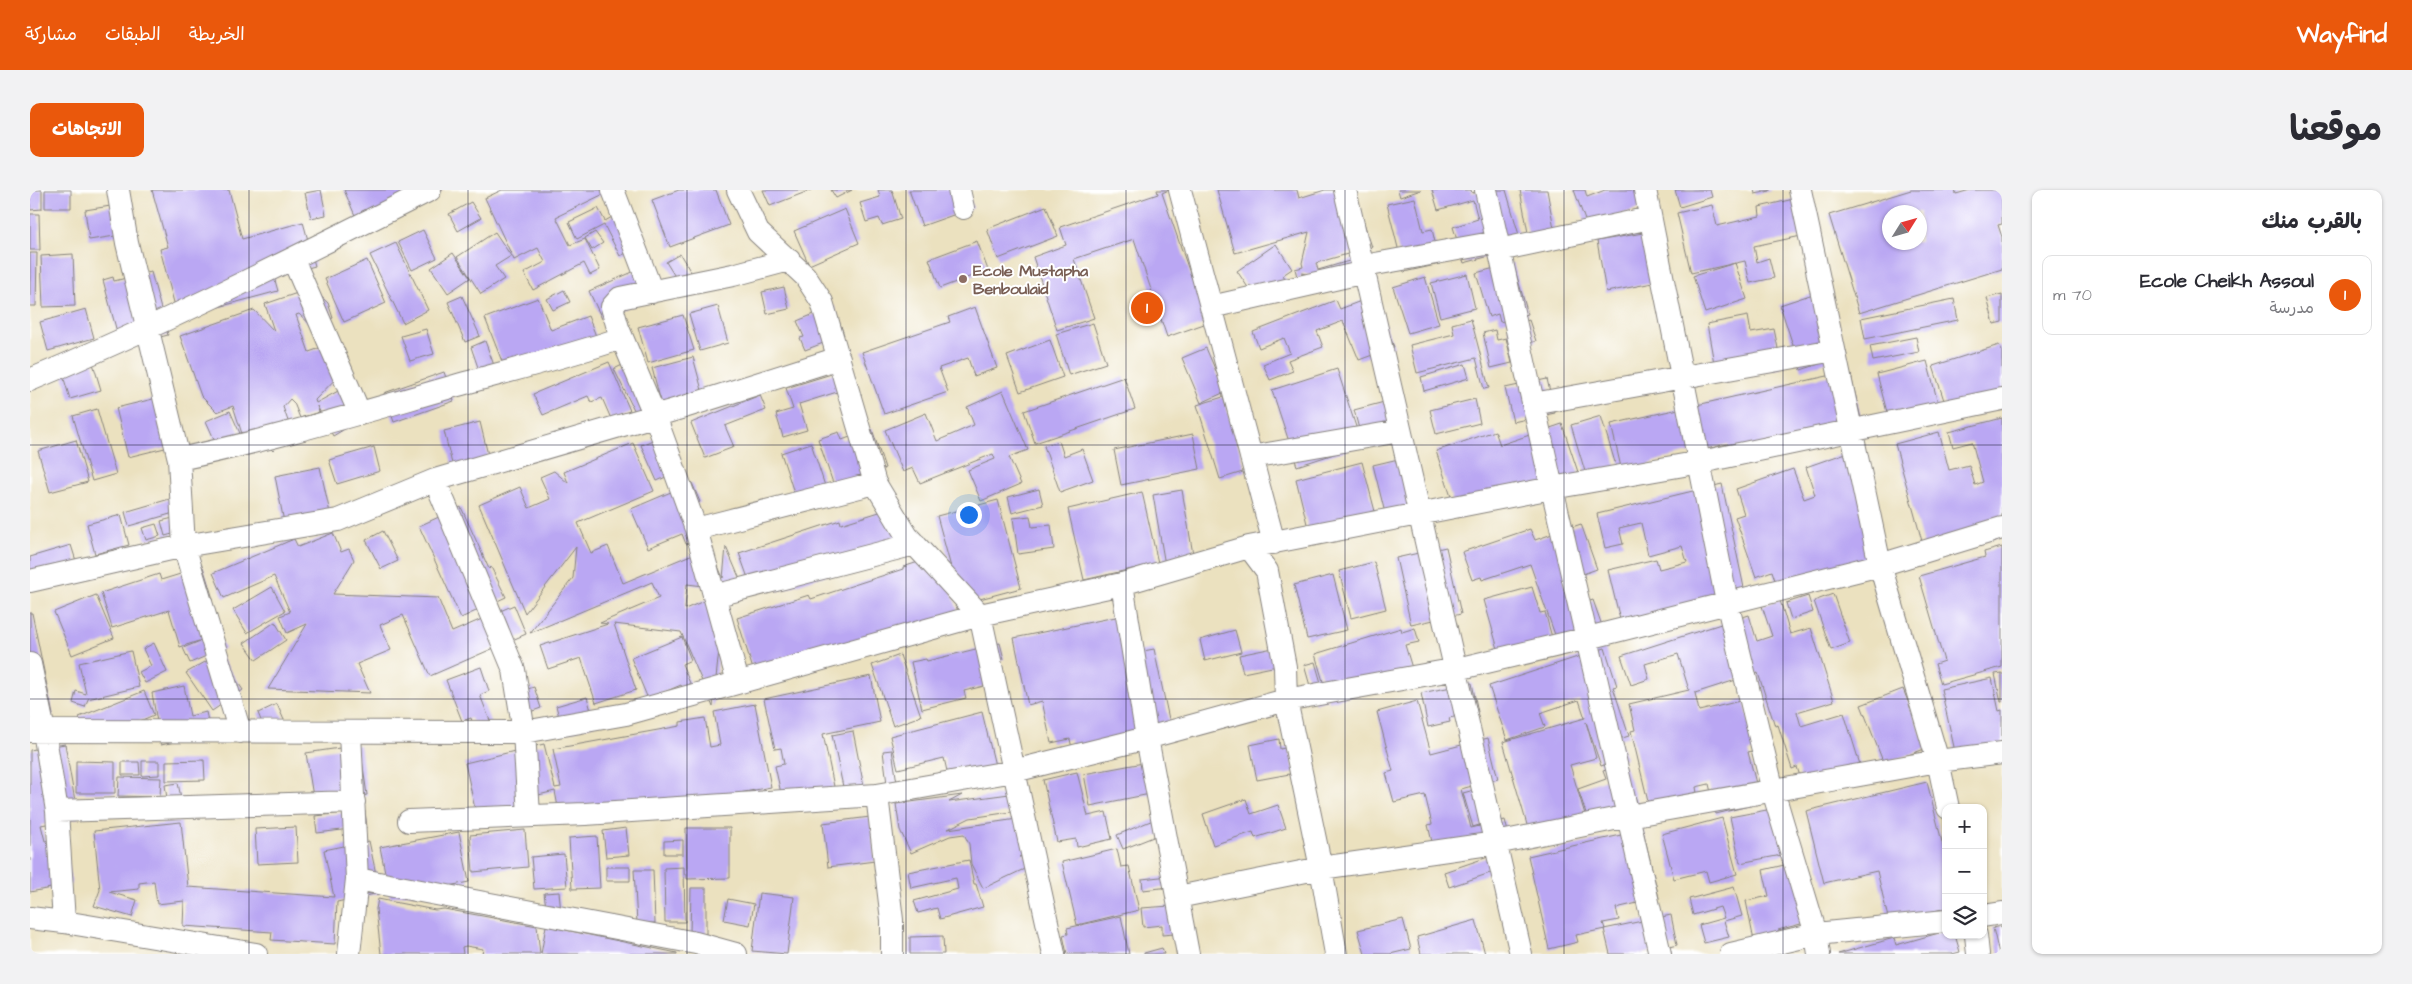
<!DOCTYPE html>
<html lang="ar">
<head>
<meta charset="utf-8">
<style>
	:root { --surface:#fff; --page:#f2f2f3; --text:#2b2b33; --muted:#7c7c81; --line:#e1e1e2; --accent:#ea580c }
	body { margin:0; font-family:"Architects Daughter","Playpen Sans Arabic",sans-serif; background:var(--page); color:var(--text); direction:rtl }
	.controls { position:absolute; right:15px; bottom:15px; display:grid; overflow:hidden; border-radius:10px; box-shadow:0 1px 4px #0004 }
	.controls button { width:45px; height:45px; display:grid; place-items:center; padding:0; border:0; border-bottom:1px solid var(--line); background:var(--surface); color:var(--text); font:25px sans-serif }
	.compass { position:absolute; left:1852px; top:15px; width:45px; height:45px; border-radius:50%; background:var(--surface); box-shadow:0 1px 4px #0004; rotate:53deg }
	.you { position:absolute; left:938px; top:324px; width:18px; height:18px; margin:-12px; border:4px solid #fff; border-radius:50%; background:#1a73e8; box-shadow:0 0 0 8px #1a73e833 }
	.badge { display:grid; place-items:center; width:32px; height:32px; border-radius:50%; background:var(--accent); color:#fff; font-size:16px; font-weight:700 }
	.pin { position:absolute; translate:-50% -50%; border:2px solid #fff; box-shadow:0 1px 5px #0006 }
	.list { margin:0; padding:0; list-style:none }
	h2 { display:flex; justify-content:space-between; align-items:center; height:65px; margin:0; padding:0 20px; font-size:21px }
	h2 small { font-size:16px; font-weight:400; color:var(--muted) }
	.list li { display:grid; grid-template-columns:32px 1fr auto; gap:15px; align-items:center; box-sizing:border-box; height:80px; margin:0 10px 10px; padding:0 10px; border:1px solid var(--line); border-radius:10px }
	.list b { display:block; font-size:19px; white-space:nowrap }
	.list p { margin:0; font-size:16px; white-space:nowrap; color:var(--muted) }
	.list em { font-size:16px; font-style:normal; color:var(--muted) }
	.icon { flex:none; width:28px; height:28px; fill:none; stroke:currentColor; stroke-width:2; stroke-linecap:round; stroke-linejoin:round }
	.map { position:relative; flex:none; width:1972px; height:764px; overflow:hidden; direction:ltr; border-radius:10px }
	header { display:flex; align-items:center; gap:30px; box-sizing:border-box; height:70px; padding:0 25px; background:var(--accent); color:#fff }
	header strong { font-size:24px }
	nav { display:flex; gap:28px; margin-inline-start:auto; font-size:18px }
	.intro { display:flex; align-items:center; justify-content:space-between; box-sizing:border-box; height:120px; padding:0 30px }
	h1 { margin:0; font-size:35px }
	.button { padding:12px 22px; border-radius:10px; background:var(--accent); color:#fff; font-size:18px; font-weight:700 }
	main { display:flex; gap:30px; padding:0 30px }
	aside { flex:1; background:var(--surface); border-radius:10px; box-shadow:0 1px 4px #0004 }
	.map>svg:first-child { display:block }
	.building { fill:#baa7f3; fill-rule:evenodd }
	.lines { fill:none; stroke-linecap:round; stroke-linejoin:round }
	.street-casing { stroke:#86827d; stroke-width:24 }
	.street { stroke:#fff; stroke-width:22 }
	.grid { fill:none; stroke:#22223b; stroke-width:1; stroke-opacity:0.55 }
	.education-dot { fill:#8d6e63; stroke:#fff; stroke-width:2 }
	.labels { text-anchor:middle; stroke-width:4; stroke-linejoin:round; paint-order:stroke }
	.education-label { font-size:16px; font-weight:bold; fill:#785e54; stroke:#fff; text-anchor:start }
</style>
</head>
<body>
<header>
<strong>Wayfind</strong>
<nav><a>الخريطة</a><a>الطبقات</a><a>مشاركة</a></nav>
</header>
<div class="intro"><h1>موقعنا</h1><a class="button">الاتجاهات</a></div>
<main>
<aside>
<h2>بالقرب منك<small></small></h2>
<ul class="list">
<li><span class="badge">1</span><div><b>Ecole Cheikh Assoul</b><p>مدرسة</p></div><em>70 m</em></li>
</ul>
</aside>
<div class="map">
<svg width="1972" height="764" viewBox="0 0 1972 764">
	<rect width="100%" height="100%" fill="#fff"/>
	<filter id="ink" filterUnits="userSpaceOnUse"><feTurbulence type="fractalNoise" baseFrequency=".02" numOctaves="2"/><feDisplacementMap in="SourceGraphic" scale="10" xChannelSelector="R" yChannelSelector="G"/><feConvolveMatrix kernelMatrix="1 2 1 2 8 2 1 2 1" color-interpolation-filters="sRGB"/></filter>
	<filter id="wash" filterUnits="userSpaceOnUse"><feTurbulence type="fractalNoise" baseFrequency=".0096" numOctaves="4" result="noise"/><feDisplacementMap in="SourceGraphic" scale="20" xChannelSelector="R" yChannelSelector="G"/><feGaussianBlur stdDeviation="1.12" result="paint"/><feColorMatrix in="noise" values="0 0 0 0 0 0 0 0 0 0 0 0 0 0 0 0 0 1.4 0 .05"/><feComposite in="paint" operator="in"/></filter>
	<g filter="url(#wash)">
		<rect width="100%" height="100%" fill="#ebe1bf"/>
		<g id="blocks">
			<!-- building -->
			<path class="building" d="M0,0H12V19L0,20Z
				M15,0H41V18H15Z
				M122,0H199L212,49L273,32L285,76L244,87L248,101L148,128L130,59L138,57Z
				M291,0L296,25L281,28L275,3Z
				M314,0H413L330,37Z
				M472,0H582L526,27L540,55L555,49L570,80L560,85L554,73L503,100L494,83L515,72L508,58L484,70L455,8Z
				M649,0H686L699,35L640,57L622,10Z
				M733,0H781L740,16Z
				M801,0H822L806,8Z
				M848,0H862L871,29L852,35L849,28L836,32L830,13L850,7Z
				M879,0H937L943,18L892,36Z
				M1127,0H1139L1132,3L1162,89L1176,85L1189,123L1172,128L1174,134L1137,147L1104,49L1044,69L1064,128L1027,140L1003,67L1036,55L1030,37L1128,4Z
				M1187,0H1267L1269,8L1295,0H1323L1342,57L1286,73L1288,80L1333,67L1312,93L1272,83L1269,94L1265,79L1273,77L1272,73L1279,42L1205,63Z
				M1368,0H1391L1370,7Z
				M1402,0H1441L1442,3L1453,0H1476L1491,52L1467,64L1434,73L1423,37L1448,29L1443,10L1408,20Z
				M1490,0H1517L1525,44L1499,48Z
				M1544,0H1555L1557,7L1575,0H1624L1628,11L1587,26L1560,44Z
				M1645,0H1680L1682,7L1650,17Z
				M1724,0H1740V1L1725,4Z
				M1881,0H1925L1926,4L1940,0H1972V34L1968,35L1972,47V79L1829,123L1799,25ZM1860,22H1890V52H1860Z
				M1781,5L1790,42L1724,56L1727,72L1739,68L1744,88L1720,93L1715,71L1661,83L1647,23L1682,15L1687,36L1730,26L1729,17Z
				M1385,8L1393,41L1402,39L1410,74L1374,82L1357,14Z
				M441,12L451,28L428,41L419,24Z
				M87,15L92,45L59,50L55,20Z
				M1016,16L1028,46L968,69L957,39Z
				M568,18L575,31L589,23L607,58L590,66L574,35L547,49L539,32Z
				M815,19L829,53L779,75L764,41Z
				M0,24H9L10,60H0Z
				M393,40L407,68L382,80L368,52Z
				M465,42L481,66L465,76L474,89L451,104L427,67Z
				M565,42L573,53L562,60L555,48Z
				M1619,42L1628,92L1576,102L1567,51Z
				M947,51L958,80L910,98L899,69Z
				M366,53L398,120L373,133L340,65Z
				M1246,54L1262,79L1253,85L1259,94L1229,114L1207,81Z
				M0,63H7L6,116H0Z
				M423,63L440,88L418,103L401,78Z
				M43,64L45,116L13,117L11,66Z
				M650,64L662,84L649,93L636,72Z
				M337,70L356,113L314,132L295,89Z
				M1483,73L1498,124L1470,132L1468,124L1459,127L1446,83Z
				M1705,73L1717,109L1675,123L1663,86Z
				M621,74L633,102L572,129L559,101Z
				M121,82L138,145L91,157L73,90L83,87L84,91Z
				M1437,84L1445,118L1410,127L1401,93Z
				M1395,87L1409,134L1378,143L1363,97Z
				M754,97L759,119L737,124L732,102Z
				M282,98L298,113L303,128L282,136L269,124L266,125L279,162L304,153L314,180L285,210L286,213L310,200L328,231L303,246L287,216L289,222L270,228L264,213L260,209L253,217L262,242L243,261L235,253L217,259L203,216L187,222L171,206L150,146L224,120L244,141L235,114Z
				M1798,99L1817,165L1771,180L1750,115Z
				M534,100L540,112L523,120L517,109Z
				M1972,104V132L1964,134L1957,108Z
				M432,106L450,146L435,152L418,112Z
				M1344,106L1364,157L1329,170L1313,131L1287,141L1293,157L1258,170L1263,181L1240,190L1233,174L1260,163L1254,148L1229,158L1223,142L1306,110L1310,119Z
				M508,108L521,140L558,126L570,156L480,192L455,128Z
				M1924,109L1928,130L1835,149L1831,128Z
				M688,116L698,153L670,161L659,124Z
				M804,116L814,145L775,160L770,148L774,147L767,131Z
				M945,117L967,178L944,186L938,168L909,178L918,202L854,224L832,162L920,132L918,127Z
				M56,119L64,148L18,161L10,132Z
				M653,125L664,160L618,173L608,137Z
				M1718,126L1721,143L1744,139L1752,178L1687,190L1677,134Z
				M1441,129L1459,198L1454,199L1446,168L1387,183L1380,155L1424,144L1422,134Z
				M1499,130L1506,151L1485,158L1478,138Z
				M1063,133L1076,173L1039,185L1026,144Z
				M396,139L404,164L380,171L371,146Z
				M1465,140L1467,150L1476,148L1482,173L1461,178L1453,143Z
				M1886,147L1889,162L1843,171L1840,156Z
				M1020,150L1033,187L990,202L977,166Z
				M455,151L468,186L453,192L441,157Z
				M1969,155L1972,161V210L1919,226L1903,176Z
				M1176,158L1195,202L1171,213L1152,168Z
				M663,167L673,204L632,216L622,178Z
				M605,169L629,218L608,228L584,179Z
				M62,170L71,200L40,209L31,179Z
				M1897,171L1909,217L1859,230L1847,184Z
				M579,172L601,223L582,231L572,208L561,212L558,206L513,225L503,204Z
				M1435,174L1439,188L1394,201L1391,187Z
				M821,178L826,196L769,214L777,240L753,247L746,224L763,219L756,198Z
				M1307,179L1332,255L1267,276L1242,200Z
				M1820,181L1834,242L1702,269L1698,254L1629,270L1593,286L1581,234Z
				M414,182L424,211L364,232L354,203Z
				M1094,187L1105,219L1005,253L994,221Z
				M1517,189L1525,223L1483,232L1475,198Z
				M973,201L998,260L979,267L991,294L951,311L938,280L965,269L963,264L890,293L883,278L873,282L855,240L896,223L907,251L944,235L937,217Z
				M730,205L736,220L695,236L704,257L675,268L661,233Z
				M1193,207L1216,281L1190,289L1167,215Z
				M127,208L139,257L98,267L86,218Z
				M1445,209L1450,233L1406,244L1400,220Z
				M1358,211L1364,232L1334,258L1324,220Z
				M67,219L86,284L62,291L43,226Z
				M200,221L213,250L189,260L176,231Z
				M1571,226L1590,289L1560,298L1541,235Z
				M1972,228V346L1895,362L1865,254L1909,242L1919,280L1939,275L1945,295L1953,292L1942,252L1923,257L1919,242Z
				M450,232L459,269L423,278L414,241Z
				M1532,234L1550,288L1428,328L1406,261L1465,241L1470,255Z
				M842,239L855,278L835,284L769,318L751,263L781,253L795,296L803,293L788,249L809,242L812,250Z
				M1163,244L1170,279L1091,295L1084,260Z
				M632,246L647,282L627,291L611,255Z
				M46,250L58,292L20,302L8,261Z
				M1029,251L1034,266L1052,259L1063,290L1030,302L1014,256Z
				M603,253L624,301L548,333L561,363L578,356L593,393L680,357L693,388L696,357L715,401L657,394L655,419L695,402L683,517L651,442L584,434L606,500L566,513L551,468L518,479L510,456L578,434L570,433L629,408L622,392L500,443L543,388L546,357L495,423L449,315L490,297L499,318L520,309L510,287L524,281L538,293L534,282Z
				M344,257L350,281L307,294L299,270Z
				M1816,263L1853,370L1746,393L1742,381L1726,387L1705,327L1714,324L1706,299L1763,279L1774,309L1785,305L1776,277Z
				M1381,266L1392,314L1355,323L1343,275Z
				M1332,272L1347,329L1280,346L1266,289Z
				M290,277L300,323L254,332L245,286Z
				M662,293L670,312L662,316L676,348L656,354L652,344L618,358L601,319Z
				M1692,294L1717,412L1593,442L1578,380L1626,369L1629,379L1657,372L1652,356L1618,365L1611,333L1589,338L1593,354L1575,358L1567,324Z
				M1009,299L1013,315L982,323L978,307Z
				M1152,300L1164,370L1135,375L1123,305Z
				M1112,302L1128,373L1054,390L1038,319Z
				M143,308L147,322L99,336L95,322Z
				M968,310L991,398L931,414L907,326Z
				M431,317L459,379L461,377L476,407L431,428L389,336Z
				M859,319L869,346L823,376L748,401L740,381L718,388L709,363L810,330L811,334Z
				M91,325L99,355L65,364L57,334Z
				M1000,326L1002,337L1021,335L1024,359L988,364L983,328Z
				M147,327L150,342L135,346L131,331Z
				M126,334L130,346L116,350L112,338Z
				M1551,334L1567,379L1533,391L1543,417L1563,410L1575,444L1530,459L1500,374L1452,390L1451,387L1442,390L1432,362L1500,339L1505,350Z
				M353,341L368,371L351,379L336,350Z
				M303,343L311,362L319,359L324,370L303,404L408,408L422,442L484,415L496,444L400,486L373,425L350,435L361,460L327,474L340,503L238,499L277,434L257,443L250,426L260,422L244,386L194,408L183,383L264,349L268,357Z
				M41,355L47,374L0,387V367Z
				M1416,357L1431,424L1381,435L1366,368Z
				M1972,357V477L1911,494L1905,474L1914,471L1889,386L1955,367L1954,362Z
				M910,365L932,434L726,489L707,428L779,405L781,409L873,379V377Z
				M1344,372L1356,419L1321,428L1309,381Z
				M173,377L183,409L166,414L195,458L160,473L153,458L175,449L150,457L139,420L82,438L71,403L129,384L131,390Z
				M1303,385L1317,440L1277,449L1264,395Z
				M242,397L255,421L217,443L203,420Z
				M1502,397L1510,423L1515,422L1523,451L1470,466L1454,410Z
				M1803,404L1820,453L1801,460L1784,411Z
				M66,405L84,448L42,465L24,422Z
				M1778,406L1783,422L1761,429L1756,413Z
				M1750,410L1760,444L1781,438L1804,511L1767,522L1771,536L1814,523L1832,581L1774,599L1767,577L1762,579L1748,535L1745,536L1728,483L1665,503L1669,521L1714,510L1726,560L1718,562L1731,613L1686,624L1679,594L1666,597L1668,609L1620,620L1601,541L1605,540L1599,514L1659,500L1648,464L1615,474L1619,489L1601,495L1591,466L1719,425L1727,451L1742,446L1732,416Z
				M0,423H2L23,525L0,530Z
				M1100,424L1108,462L1124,459L1143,548L1044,568L1040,549L1021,553L1012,511L998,515L984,448Z
				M245,432L256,450L226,470L214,453Z
				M1371,438L1372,442L1385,438L1389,452L1375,455L1385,488L1299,512L1285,464Z
				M1205,440L1211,462L1175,471L1170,450Z
				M652,447L661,470L652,474L665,505L657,509L651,495L618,509L601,468Z
				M124,453L137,482L115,493L109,482L121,476L113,459Z
				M970,453L974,469L965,471L970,492L934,501L936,508L892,519L881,472L896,469L897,471Z
				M1248,457L1252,475L1213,483L1209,465Z
				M1575,458L1587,496L1583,497L1599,546L1589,549L1596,568L1571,576L1556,532L1566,568L1540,575L1557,631L1502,652L1473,552L1555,528L1549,510L1510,523L1515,537L1477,550L1459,496Z
				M101,461L109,497L58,509L55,517L43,513L46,501L56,504L49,473Z
				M189,464L213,500L182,521L156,483Z
				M870,465L891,526L863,536L842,475Z
				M1285,472L1296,510L1285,513L1274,475Z
				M451,477L459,501L450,505L464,541L448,547L441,528L432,531L416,490Z
				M1972,483V512H1971L1965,484Z
				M841,486L850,532L793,544L806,606L754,617L745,576L754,574L751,558L745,559L734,509Z
				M1962,488L1969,521L1972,520V555L1926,566L1911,499Z
				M1442,493L1448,522L1419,528L1420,532L1398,537L1391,503Z
				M154,496L160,526L176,522L181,544L131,555L122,503Z
				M504,497L511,518L489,526L482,504Z
				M1873,499L1897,558L1854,574L1831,515Z
				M114,501L124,525L59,552L49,527Z
				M557,507L565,534L534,544L526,516Z
				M1387,511L1401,563L1458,548L1468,589L1431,599L1441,638L1475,630L1481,654L1407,673L1398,635L1402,634L1395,605L1364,612L1356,583L1363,581L1347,522Z
				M247,514L257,537L237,545L228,523Z
				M725,514L741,597L688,607L530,628L525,601L492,609L494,617L447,628L435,573L514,554L525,598L531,597L523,559L650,536V532L675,528L680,557L690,555L684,522Z
				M952,522L968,588L921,599L914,568L868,579L860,546Z
				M823,541L835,602L815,606L802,545Z
				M1249,549L1250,559L1259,557L1265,583L1227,590L1220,555Z
				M35,554L48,628L11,635L15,651L34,648L42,694L0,702V560Z
				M330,555L337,605L317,608L285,619L276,563Z
				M862,560L867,593L857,594L853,561Z
				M174,570L175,590L136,591V571Z
				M46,571L85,572V603H46Z
				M112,571H129V585L112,586Z
				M1124,571L1130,602L1060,616L1054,584Z
				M92,572H109L110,585H92Z
				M1594,574L1611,624L1562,641L1548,599L1576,589L1573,581Z
				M1047,582L1058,626L1076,622L1082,649L1047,657L1046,649L1027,652L1013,590Z
				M89,587L131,588L130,607L88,606Z
				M1897,592L1916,668V718L1859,732L1847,681L1794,693L1776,621Z
				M148,593L152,613L138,615L135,595Z
				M1459,596L1468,629L1443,637L1433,603Z
				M987,603L995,620L940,628L918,639L1001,627L1009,657L989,667L1008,664L1014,676L992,680L956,697L953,698L941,674L939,654L934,644L920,646L881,663L870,640L866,614L932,605L919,612Z
				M1216,609L1221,624L1248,615L1256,638L1225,648L1223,642L1183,655L1173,624Z
				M1747,618L1757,664L1710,673L1700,627Z
				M335,621L337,637L287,643L285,626Z
				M1135,625L1141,640L1093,659L1087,645Z
				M840,627L845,671L798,677L793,633Z
				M1692,628L1707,684L1679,692L1676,681L1644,689L1632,644Z
				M151,632L158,697L304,707L294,660L339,651L350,703L307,712L305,754L241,750L242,742L153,736L154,711L127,714L124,691L109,693V699L79,702L107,710L102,727L64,716L70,700L64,641Z
				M266,637L268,672L227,674L225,639Z
				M596,638L599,665L576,667L573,641Z
				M656,638H700V688L657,689Z
				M495,640L498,677L443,682L440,645Z
				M1613,640L1629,708L1586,718L1589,730L1573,733L1575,739L1546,745L1548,752L1519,759L1498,666Z
				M429,642L439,692L360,707L350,657Z
				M567,646L570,698L542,699L539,648Z
				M653,650V664H634V651Z
				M1087,659L1091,677L1099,676L1109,720L1047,735L1032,672Z
				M534,664L537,697L504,699L501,667Z
				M1464,665L1469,680L1419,697L1414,682Z
				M939,670L944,694H946L953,717L910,729L907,718L888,723L884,711L928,699L926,688L881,698L878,682Z
				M1767,672L1782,731L1748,740L1749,746L1724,751L1716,711L1739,706L1733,680Z
				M576,677H600V691H576Z
				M654,677L655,732H635L634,678Z
				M604,680H623L625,733H607Z
				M1139,686L1140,697L1113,700L1112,689Z
				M1704,697L1712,726L1694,731L1699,747L1674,753L1669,735L1694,728L1690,717L1663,725L1659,709Z
				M661,698H676V744H660Z
				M529,702L531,723L517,724L514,703Z
				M729,703L764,707L757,764L722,761Z
				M348,709L405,720L414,719L507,736L510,764H452L453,759L436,756L432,757L433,764H351L346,719Z
				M698,709L724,714L720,735L694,730Z
				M1155,715L1157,743L1132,745V735L1113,737L1111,718Z
				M1641,725L1647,755L1611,764H1580L1574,739Z
				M1091,726L1099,764H1037L1033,745L1038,744L1037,738Z
				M1373,729L1381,759L1360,764H1335L1328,740Z
				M1446,730L1455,764H1391L1387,747Z
				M516,736L647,763V764H511Z
				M1972,736V764H1969L1963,738Z
				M1916,741V745H1925L1930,762L1922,764H1808L1864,748L1866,755Z
				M913,746L914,764H880V747Z
				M1132,758L1134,764H1114V763Z"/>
		</g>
	</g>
	<g filter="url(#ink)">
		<use href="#blocks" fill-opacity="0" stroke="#86827d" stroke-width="1"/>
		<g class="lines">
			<defs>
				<path id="street" d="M88,0L97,53L149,269L154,356L210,542
					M583,0L622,102
					M708,0L728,42L775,86L792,112L845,293L877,346L950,425L1024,764
					M929,0L933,18
					M1150,0L1244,353
					M1315,0L1491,764
					M1456,0L1522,298L1630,764
					M1615,0L1697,412L1743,601L1786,744L1789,764
					M1770,0L1850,375L1908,571L1918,618
					M1469,60L1620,28
					M263,69L330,224
					M1334,76L1467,52
					M1181,117L1335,82
					M0,190C136,133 268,66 400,0
					M1503,214L1804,160
					M1221,267L1370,241
					M149,269C241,250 330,223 421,197C478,181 536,167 592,148
					M405,290L484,480L494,542L499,625
					M666,339L845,293
					M1219,357L1237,381L1255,477L1256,510L1291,678L1306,764
					M0,391L154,356L308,330L405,290L651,218L809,168
					M1092,394L1117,548L1158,764
					M684,406L885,354
					M0,474L14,541L27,621L34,732
					M708,492L666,339L625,226L588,138L582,117L590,108L703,85L759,70
					M0,541L494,542L596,524L950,425L1092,394L1219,357L1522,298L1671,272L1972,209
					M847,605L862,730V764
					M27,621L324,612
					M379,631L555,624L847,605L984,581L1117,548L1256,510L1427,479L1558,448L1850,375L1972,338
					M327,689L666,753L706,764
					M1148,707L1291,678L1466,653L1599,626L1908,571L1972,563
					M1953,726L1972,723
					M0,728L34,732L226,764
					M1946,745L1948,764
					M319,764L327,689L320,543
					M1701,764L1786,744L1916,731"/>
			</defs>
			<!-- street casing -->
			<use href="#street" class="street-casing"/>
			<!-- street -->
			<use href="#street" class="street"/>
		</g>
	</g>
	<!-- grid -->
	<path class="grid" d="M219,0V764M438,0V764M657,0V764M876,0V764M1096,0V764M1315,0V764M1534,0V764M1753,0V764M0,255H1972M0,509H1972"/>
	<!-- markers -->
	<circle class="education-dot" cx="933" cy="89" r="5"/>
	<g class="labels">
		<!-- education labels -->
		<g class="education-label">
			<text x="943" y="86">Ecole Mustapha<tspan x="943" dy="18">Benboulaid</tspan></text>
		</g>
	</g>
</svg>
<div class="controls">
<button>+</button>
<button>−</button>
<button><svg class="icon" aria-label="layers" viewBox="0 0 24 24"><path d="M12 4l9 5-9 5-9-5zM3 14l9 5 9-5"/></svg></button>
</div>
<svg class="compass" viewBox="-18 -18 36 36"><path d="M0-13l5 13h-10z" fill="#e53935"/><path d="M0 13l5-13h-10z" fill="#7c7c81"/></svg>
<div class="you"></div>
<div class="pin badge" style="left:1117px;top:118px">1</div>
</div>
</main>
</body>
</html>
